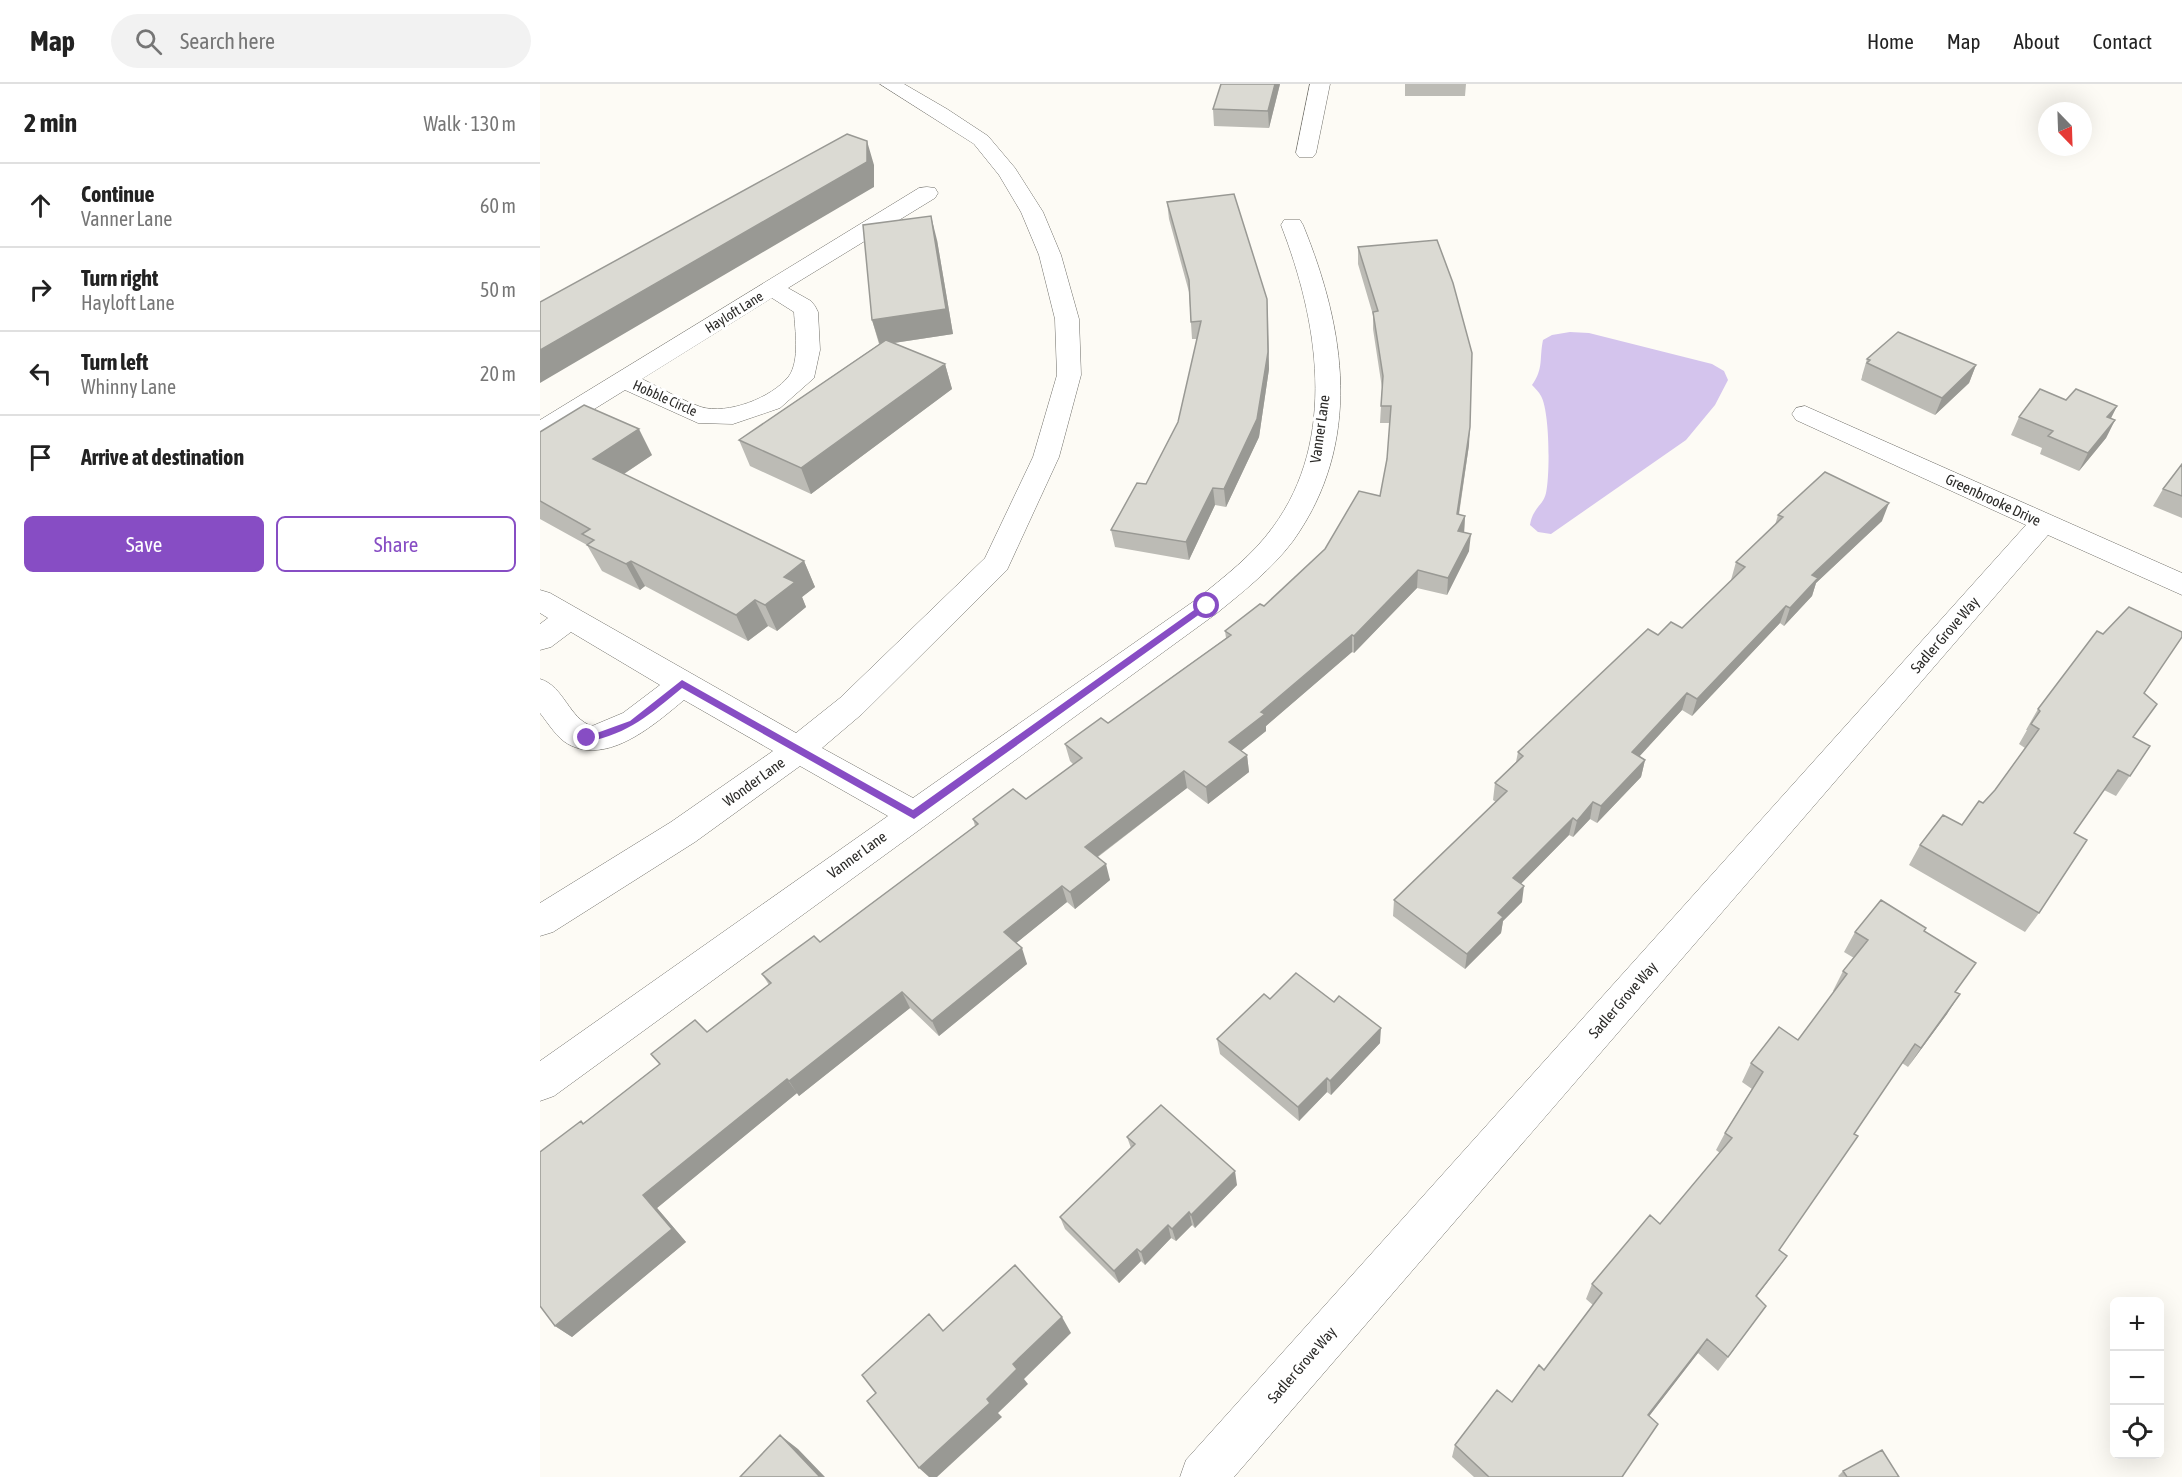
<!DOCTYPE html>
<html lang="en">
<head>
<meta charset="utf-8">
<style>
	:root { --surface:#fff; --page:#f2f2f2; --text:#222; --muted:#767676; --line:#e0e0e0; --accent:#874dc4 }
	body { margin:0; font-family:"Asap Condensed",sans-serif; background:var(--page); color:var(--text) }
	.controls { position:absolute; right:18px; bottom:18px; display:grid; overflow:hidden; border-radius:9px; box-shadow:0 6px 24px #0002 }
	.controls button { width:54px; height:54px; display:grid; place-items:center; padding:0; border:0; border-bottom:2px solid var(--line); background:var(--surface); color:var(--text); font:30px sans-serif }
	.compass { position:absolute; left:1498px; top:18px; width:54px; height:54px; border-radius:50%; background:var(--surface); box-shadow:0 6px 24px #0002; rotate:157deg }
	.stop { position:absolute; width:18px; height:18px; margin:-14px; border:4px solid #874dc4; border-radius:50%; background:#fff }
	.stop.end { background:#874dc4; border-color:#fff; box-shadow:0 2px 6px #0008 }
	.list { margin:0; padding:0; list-style:none }
	h2 { display:flex; justify-content:space-between; align-items:center; height:78px; margin:0; padding:0 24px; font-size:26px }
	h2 small { font-size:20px; font-weight:400; color:var(--muted) }
	.list li { display:grid; grid-template-columns:39px 1fr auto; gap:18px; align-items:center; box-sizing:border-box; height:84px; padding:0 24px; border-top:2px solid var(--line) }
	.list b { display:block; font-size:22px; white-space:nowrap }
	.list p { margin:0; font-size:20px; white-space:nowrap; color:var(--muted) }
	.list em { font-size:20px; font-style:normal; color:var(--muted) }
	.actions { display:flex; gap:12px; padding:18px 24px }
	.actions a { flex:1; padding:14px 0; border:2px solid var(--accent); border-radius:9px; text-align:center; font-size:21px; color:var(--accent) }
	.actions .main { background:var(--accent); color:#fff }
	.icon { flex:none; width:33px; height:33px; fill:none; stroke:currentColor; stroke-width:2; stroke-linecap:round; stroke-linejoin:round }
	.map { position:relative; flex:none; width:1642px; height:1393px; overflow:hidden }
	header { display:flex; align-items:center; gap:36px; box-sizing:border-box; height:84px; padding:0 30px; background:var(--surface); border-bottom:2px solid var(--line) }
	header strong { font-size:28px }
	nav { display:flex; gap:33px; margin-inline-start:auto; font-size:21px }
	.search { width:420px; height:54px; background:var(--page); display:flex; align-items:center; gap:15px; box-sizing:border-box; padding:0 21px; border-radius:33px; color:var(--muted); font-size:22px }
	main { display:flex }
	aside { flex:1; background:var(--surface) }
	.map>svg:first-child { display:block }
	.water { fill:#d4c4ed }
	.lines { fill:none; stroke-linecap:round; stroke-linejoin:round }
	.minor-casing { stroke:#706f69; stroke-width:1 }
	.minor { fill:#fff; fill-rule:evenodd }
	.wall { fill:#bcbbb5 }
	.shaded-wall { fill:#999994 }
	.building { fill:#dbdad3; stroke:#999994; stroke-width:1.5 }
	.route { fill:#874dc4 }
	.labels { text-anchor:middle; stroke-width:6; stroke-linejoin:round; paint-order:stroke }
	.far-street-label { font-size:14px; fill:#2c2b29; stroke:#fff }
	.street-label { font-size:15px; fill:#2c2b29; stroke:#fff }
</style>
</head>
<body>
<header>
<strong>Map</strong>
<div class="search"><svg class="icon" aria-label="search" viewBox="0 0 24 24"><circle cx="10" cy="10" r="6"/><path d="M15 15l6 6"/></svg>Search here</div>
<nav><a>Home</a><a>Map</a><a>About</a><a>Contact</a></nav>
</header>
<main>
<aside>
<h2>2 min<small>Walk · 130 m</small></h2>
<ul class="list">
<li><svg class="icon" aria-label="ahead" viewBox="0 0 24 24"><path d="M12 20V5M6 11l6-6 6 6"/></svg><div><b>Continue</b><p>Vanner Lane</p></div><em>60 m</em></li>
<li><svg class="icon" aria-label="right" viewBox="0 0 24 24"><path d="M7 20v-9h11M14 6l5 5-5 5"/></svg><div><b>Turn right</b><p>Hayloft Lane</p></div><em>50 m</em></li>
<li><svg class="icon" aria-label="left" viewBox="0 0 24 24"><path d="M17 20v-9H6M10 6l-5 5 5 5"/></svg><div><b>Turn left</b><p>Whinny Lane</p></div><em>20 m</em></li>
<li><svg class="icon" aria-label="arrive" viewBox="0 0 24 24"><path d="M6 21V4h12l-3 4 3 4H6"/></svg><div><b>Arrive at destination</b></div></li>
</ul>
<div class="actions"><a class="main">Save</a><a>Share</a></div>
</aside>
<div class="map">
<svg width="1642" height="1393" viewBox="0 0 1642 1393">
	<rect width="100%" height="100%" fill="#fdfbf5"/>
	<!-- water -->
	<path class="water" d="M1030,248L1049,249L1172,280L1184,287L1188,296L1175,321L1146,356L1011,450L998,448L990,441C993,423 1003,422 1006,409C1010,391 1010,328 1001,312C999,308 995,304 992,301C1004,284 999,275 1003,256L1012,251Z"/>
	<g class="lines">
		<defs>
			<path id="minor" d="M340,0H364L407,25L448,52L475,84L503,128L521,171L539,235L541,291L519,373L467,486L322,630L282,664L373,714L657,515C684,493 713,471 733,443C798,355 778,236 741,141L744,136H760L763,141C806,246 823,359 753,457C732,485 704,507 677,529L14,1012L0,1017V977L348,732L260,682L155,758L13,848L0,852V819L131,738L233,667L144,616C115,640 68,682 28,660C17,654 8,639 0,629V595C24,602 29,635 52,642L83,629L120,601L31,548L11,563L0,566V540L8,534L0,529V506L10,509L256,649L300,614L445,474L493,373L517,291L515,235L499,171L481,128L459,91L434,60Z
				M770,0H790L776,69L773,73H759L756,69Z
				M387,103L395,104L398,109L395,114L248,204L271,217L275,222L278,228L280,266L274,294L240,324L193,340L158,339L85,306L9,353L0,355V336L379,104ZM232,214L254,228C255,246 260,276 249,292C232,314 187,331 161,323C141,316 121,304 102,295Z
				M1265,322L1642,489V511L1508,451L694,1393H640L646,1376L1486,441L1256,336L1252,330L1256,324Z"/>
		</defs>
		<!-- minor casing -->
		<use href="#minor" class="minor-casing"/>
		<!-- minor -->
		<use href="#minor" class="minor"/>
	</g>
	<!-- wall -->
	<path class="wall" d="M740,0L729,44L674,42L673,25Z
		M865,0H926L925,12H865Z
		M627,118L728,232L729,285L719,353L686,423L675,421L649,476L575,463L571,446L606,400L638,338L657,255H652L649,208L629,135Z
		M397,156L413,250L354,259L405,280L412,305L271,410L210,382L199,356L339,260L332,236Z
		M818,163L929,361L919,431L925,432L924,448L929,467L907,511L877,504L814,569L812,568L726,642V647L701,667L707,671L709,688L668,720L647,704L558,773L570,796L535,825L527,818L476,859L487,880L399,952L370,924L259,1012L257,1009L117,1124L146,1158L32,1253L15,1242L44,1039L120,980L111,970L167,948L229,901L222,890L280,858L435,742L433,735L486,715L534,681L530,677L525,660L568,639L686,554L685,547L724,522L785,465L840,412L847,375L850,339H840L842,304L833,245V231L818,180Z
		M1327,275L1436,281L1429,299L1395,331L1321,296L1322,293V292Z
		M1526,316L1577,322L1571,334L1575,336L1566,354L1539,387L1500,370L1502,364L1471,351L1479,333Z
		M0,348L112,371L84,390L264,477L275,503L262,513L266,523L237,547L228,542L208,557L105,502L100,506L62,487L47,461L0,435Z
		M1642,380V434L1613,422L1623,405Z
		M1238,431L1342,437L1276,499L1272,512L1244,542L1240,539L1152,632L1142,626L1099,672L1105,676L1101,693L1057,739L1050,735L1033,753L1029,751L981,799L982,818L963,837L961,849L925,885L853,832L854,816L956,718L953,716L955,699L976,678L978,668L1118,551L1142,544L1191,496L1196,478L1235,441Z
		M1604,609L1593,653L1610,662L1576,712L1564,706L1534,749L1499,829L1485,848L1369,781L1380,761L1422,741L1455,706L1485,664L1479,660L1487,646H1486L1498,625Z
		M1384,847L1416,908L1407,930L1368,983L1362,979L1314,1050L1239,1166L1236,1187L1216,1213L1226,1222L1178,1287L1158,1269L1109,1332L1083,1393H934L912,1373L915,1361L972,1318L1004,1286L1053,1221L1046,1215L1052,1200L1120,1140L1180,1069L1176,1066L1185,1049L1212,1005L1202,998L1211,979L1258,956L1294,908L1293,907L1303,887L1314,874L1304,868L1315,848Z
		M730,915L840,959L791,1011L787,1008L759,1037L680,970L677,955Z
		M587,1053L697,1101L655,1144L652,1141L636,1157L631,1154L605,1181L601,1177L579,1199L525,1145L520,1133L591,1064Z
		M1303,1387L1359,1393H1299L1298,1392Z"/>
	<!-- shaded-wall -->
	<path class="shaded-wall" d="M735,0H740L729,44L728,27Z
		M327,57L334,81V103L0,299V266Z
		M391,132L397,156L413,250L340,261L332,236Z
		M727,215L729,285L719,353L686,423L684,405Z
		M405,280L412,305L271,410L261,384Z
		M1436,281L1429,299L1395,331L1402,314Z
		M1577,322L1568,340L1567,333Z
		M1575,336L1566,354L1539,387L1548,369Z
		M930,343L929,361L916,448L917,430Z
		M99,345L112,371L67,401L53,375Z
		M673,404L675,421L649,476L646,458Z
		M1349,419L1342,437L1276,499L1272,512L1244,542L1250,524L1272,491Z
		M925,432L924,450L918,447Z
		M931,450L929,467L907,511L908,494Z
		M91,477L105,502L100,506L86,480Z
		M264,477L275,503L262,513L266,523L237,547L225,521L244,493Z
		M878,486L877,504L814,569V552Z
		M215,516L228,542L208,557L196,531Z
		M1246,522L1240,539L1152,632L1157,615Z
		M812,551V568L726,642V647L691,675L689,658L721,628Z
		M1147,609L1142,626L1088,685L1092,668Z
		M707,671L709,688L668,720L666,703Z
		M1105,676L1101,693L1057,739L1061,722Z
		M644,687L647,704L549,779L545,763Z
		M1053,718L1050,735L1033,753L1037,737Z
		M1033,734L1029,751L971,810L973,794Z
		M566,780L570,796L535,825L530,808Z
		M522,802L527,818L470,864L464,848Z
		M984,802L982,818L963,837L961,849L925,885L927,870L958,829Z
		M482,864L487,880L399,952L392,937Z
		M362,908L370,924L259,1012L249,997Z
		M1420,910L1407,930L1368,983L1381,964Z
		M841,944L840,959L791,1011L790,997Z
		M787,994V1008L759,1037L758,1023Z
		M247,995L257,1009L117,1124L146,1158L32,1253L15,1242L103,1111Z
		M695,1087L697,1101L655,1144L651,1131Z
		M649,1128L652,1141L636,1157L632,1145Z
		M628,1141L631,1154L605,1181L601,1168Z
		M597,1165L601,1177L579,1199L574,1187Z
		M1247,1172L1236,1187L1205,1227L1216,1212Z
		M522,1233L531,1249L484,1295L488,1300L458,1329L462,1333L397,1393H389L379,1384L447,1315L473,1280Z
		M1167,1255L1158,1269L1100,1344L1108,1331Z
		M240,1351L258,1365L285,1393H280Z"/>
	<!-- building -->
	<path class="building" d="M681,0H735L728,27L673,25Z
		M307,50L327,57V78L0,266V218Z
		M694,110L727,215L728,268L717,335L684,405L673,404L646,458L571,446L597,399L606,400L638,338L661,237L651,238L649,196L627,118Z
		M391,132L406,225L332,236L323,141Z
		M897,156L913,199L932,269L930,343L917,430L925,432L918,447L931,450L908,494L878,486L814,552L812,551L721,628L725,630L689,658L707,671L666,703L644,687L545,763L566,780L530,808L522,802L464,848L482,864L392,937L362,908L249,997L247,995L103,1111L132,1145L15,1242L0,1222V1068L41,1037L43,1040L120,980L111,970L155,936L167,948L231,899L222,890L274,852L280,858L438,740L433,735L473,705L486,715L542,674L525,660L561,634L568,639L691,551L685,547L720,520L724,522L785,465L819,407L840,412L847,375L851,322H841L843,292L833,228L838,227L818,163Z
		M1358,248L1436,281L1402,314L1327,279L1330,276L1327,275Z
		M346,256L405,280L261,384L199,356Z
		M1500,305L1526,316L1536,305L1577,322L1567,333L1575,336L1548,369L1508,352L1513,347L1479,333Z
		M44,321L99,345L53,375L264,477L244,493L255,498L225,521L215,516L196,531L91,477L86,480L47,461L54,456L42,450L50,445L0,417V348Z
		M1642,380V412L1623,405Z
		M1285,388L1349,419L1272,491L1278,494L1250,524L1246,522L1157,615L1147,609L1092,668L1105,676L1061,722L1053,718L1037,737L1033,734L973,794L984,802L958,829L963,833L927,870L854,816L967,707L955,699L983,672L978,668L1108,545L1118,551L1131,538L1142,544L1205,483L1196,478L1243,433L1238,431Z
		M1589,523L1642,548V553L1604,609L1617,620L1593,653L1610,662L1590,692L1578,686L1534,749L1547,756L1499,829L1380,761L1403,731L1422,741L1439,717L1443,719L1455,706L1499,645L1491,640L1500,627L1498,625L1557,547L1563,550Z
		M1341,816L1386,844L1384,847L1436,879L1415,908L1420,910L1381,964L1375,960L1314,1050L1318,1052L1239,1166L1247,1172L1216,1212L1226,1222L1188,1273L1167,1255L1108,1331L1118,1340L1082,1393H949L915,1361L957,1306L972,1318L999,1281L1004,1286L1062,1209L1052,1200L1110,1131L1120,1140L1192,1054L1185,1049L1223,988L1211,979L1239,943L1258,956L1307,890L1303,887L1328,856L1315,848Z
		M756,889L794,918L799,912L841,944L790,997L787,994L758,1023L677,955L724,910L730,915Z
		M621,1021L695,1087L651,1131L649,1128L632,1145L628,1141L601,1168L597,1165L574,1187L520,1133L595,1060L587,1053Z
		M475,1181L522,1233L473,1280L477,1285L447,1315L450,1319L379,1384L327,1317L336,1309L322,1291L389,1230L403,1247Z
		M240,1351L280,1393H200Z
		M1342,1366L1359,1393H1307L1303,1387Z"/>
	<!-- route -->
	<path class="route" d="M664,519L671,522L374,735L142,604C109,631 90,649 47,658L43,654L90,637L142,596L373,726Z"/>
	<g class="labels">
		<!-- far-street labels -->
		<g class="far-street-label">
			<text transform="translate(194 228) rotate(-32)" y="5">Hayloft Lane</text>
			<text transform="translate(125 314) rotate(24)" y="5">Hobble Circle</text>
		</g>
		<!-- street labels -->
		<g class="street-label">
			<text transform="translate(780 345) rotate(-82)" y="5">Vanner Lane</text>
			<text transform="translate(1453 416) rotate(25)" y="5">Greenbrooke Drive</text>
			<text transform="translate(1405 551) rotate(-49)" y="5">Sadler Grove Way</text>
			<text transform="translate(214 698) rotate(-36)" y="5">Wonder Lane</text>
			<text transform="translate(317 771) rotate(-36)" y="5">Vanner Lane</text>
			<text transform="translate(1083 916) rotate(-49)" y="5">Sadler Grove Way</text>
			<text transform="translate(762 1281) rotate(-49)" y="5">Sadler Grove Way</text>
		</g>
	</g>
</svg>
<div class="controls">
<button>+</button>
<button>−</button>
<button><svg class="icon" aria-label="locate" viewBox="0 0 24 24"><circle cx="12" cy="12" r="6"/><path d="M12 2v4M12 18v4M2 12h4M18 12h4"/></svg></button>
</div>
<svg class="compass" viewBox="-18 -18 36 36"><path d="M0-13l5 13h-10z" fill="#e53935"/><path d="M0 13l5-13h-10z" fill="#767676"/></svg>
<div class="stop" style="left:667px;top:522px"></div>
<div class="stop end" style="left:47px;top:654px"></div>
</div>
</main>
</body>
</html>
